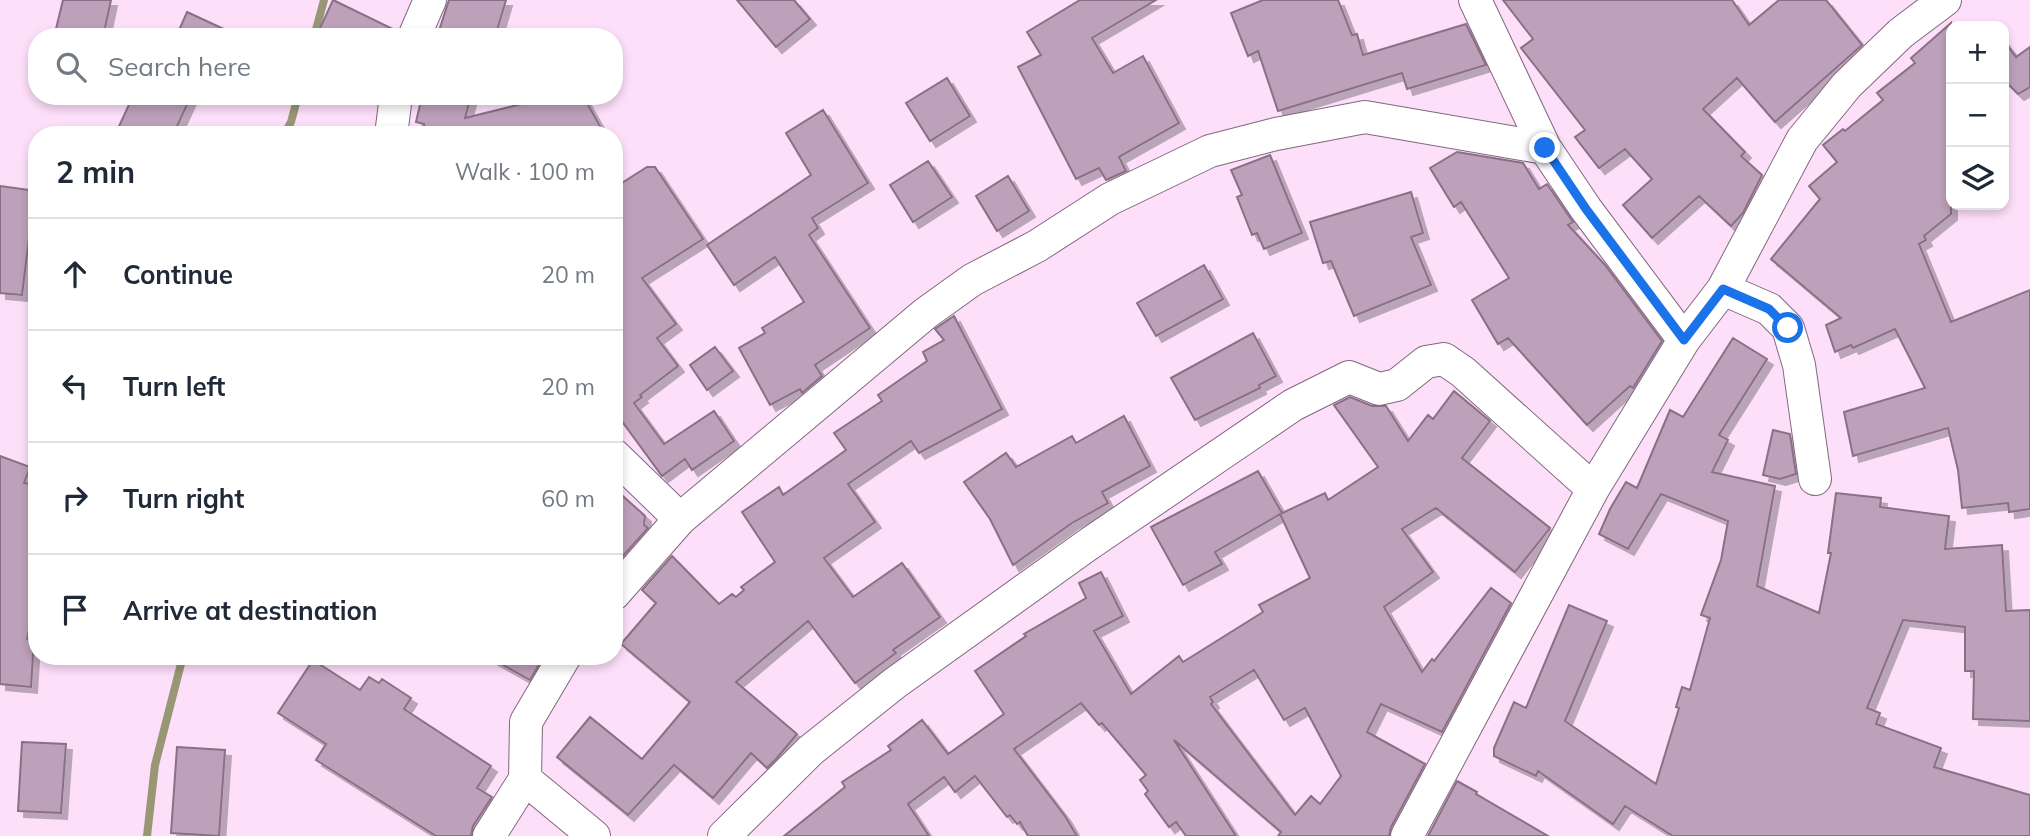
<!DOCTYPE html>
<html lang="en">
<head>
<meta charset="utf-8">
<style>
	:root { --surface:#fff; --page:#f6f6f7; --text:#1f2937; --muted:#747a83; --line:#e0e1e3 }
	body { margin:0; font-family:Mulish,sans-serif; background:var(--page); color:var(--text) }
	.controls { position:absolute; right:21px; top:21px; display:grid; overflow:hidden; border-radius:14px; box-shadow:0 4px 10px #0003 }
	.controls button { width:63px; height:63px; display:grid; place-items:center; padding:0; border:0; border-bottom:2px solid var(--line); background:var(--surface); color:var(--text); font:35px sans-serif }
	.stop { position:absolute; width:21px; height:21px; margin:-16px; border:5px solid #1a73e8; border-radius:50%; background:#fff }
	.stop.end { background:#1a73e8; border-color:#fff; box-shadow:0 2px 7px #0008 }
	.list { margin:0; padding:0; list-style:none }
	h2 { display:flex; justify-content:space-between; align-items:center; height:91px; margin:0; padding:0 28px; font-size:30px }
	h2 small { font-size:23px; font-weight:400; color:var(--muted) }
	.list li { display:grid; grid-template-columns:46px 1fr auto; gap:21px; align-items:center; box-sizing:border-box; height:112px; padding:0 28px; border-top:2px solid var(--line) }
	.list b { display:block; font-size:26px; white-space:nowrap }
	.list em { font-size:23px; font-style:normal; color:var(--muted) }
	.icon { flex:none; width:38px; height:38px; fill:none; stroke:currentColor; stroke-width:2; stroke-linecap:round; stroke-linejoin:round }
	.map { position:relative; flex:none; width:2030px; height:836px; overflow:hidden }
	.search { position:absolute; background:var(--surface); box-shadow:0 4px 10px #0003; left:28px; top:28px; width:595px; height:77px; display:flex; align-items:center; gap:18px; box-sizing:border-box; padding:0 24px; border-radius:28px; color:var(--muted); font-size:26px }
	.panel { position:absolute; background:var(--surface); box-shadow:0 4px 10px #0003; left:28px; top:126px; width:595px; height:539px; border-radius:28px }
	.map>svg:first-child { display:block }
	.lines { fill:none; stroke-linecap:round; stroke-linejoin:round }
	.stream { stroke:#979775; stroke-width:8 }
	.building { fill:#bda1ba; stroke:#8a7087; stroke-width:2; fill-rule:evenodd; filter:url(#shadow) }
	.minor-casing { stroke:#81677e; stroke-width:34 }
	.minor { stroke:#fff; stroke-width:32 }
	.route { stroke:#1a73e8; stroke-width:9 }
</style>
</head>
<body>
<div class="map">
<svg width="2030" height="836" viewBox="0 0 2030 836">
	<defs>
		<filter id="shadow"><feDropShadow dx="6" dy="6" stdDeviation="0" flood-color="#0004"/></filter>
	</defs>
	<rect width="100%" height="100%" fill="#fddffa"/>
	<g class="lines">
		<!-- stream -->
		<path class="stream" d="M314,37L324,0
			M284,135L291,122L298,96
			M147,836L155,765L183,656"/>
	</g>
	<!-- building -->
	<path class="building" d="M63,0H111L103,37H54Z
		M333,0L397,31L396,37H316Z
		M449,0H506L495,37H437Z
		M737,0H794L810,19L776,47Z
		M1080,0H1156L1092,38L1113,73L1143,56L1179,123L1119,157L1126,171L1106,180L1099,168L1076,179L1018,67L1041,55L1027,32Z
		M1263,0H1338L1352,35L1357,34L1363,55L1466,24L1486,65L1407,89L1402,73L1278,111L1258,51L1248,56L1231,13Z
		M1503,0H1732L1749,25L1779,0H1826L1862,45L1775,122L1737,78L1703,109L1745,152L1741,156L1762,175L1743,213L1731,226L1699,196L1652,238L1623,205L1652,179L1625,149L1599,168L1575,137L1585,130L1521,48L1533,39Z
		M187,12L241,37H176Z
		M1951,23V214L1924,236L1926,240L1919,244L1951,322L2030,290V509L2009,512L2008,503L1962,508L1958,470L1948,428L1853,456L1844,412L1925,388L1895,329L1853,348L1851,345L1835,352L1826,325L1841,318L1771,259L1820,199L1809,186L1837,162L1823,145L1843,129L1845,131L1883,100L1877,93L1915,63L1911,58Z
		M2004,41L2016,57L2030,47V87L2018,94L2004,80Z
		M947,78L970,116L930,141L906,103Z
		M133,96H191L173,135H115Z
		M422,96H471L465,118L554,96H583L605,135H426L424,124L416,122Z
		M823,110L868,183L812,218L818,228L809,235L870,328L815,365L822,376L802,393L800,389L770,405L739,348L765,333L762,328L804,302L775,257L734,285L707,245L811,175L786,133Z
		M1457,152L1523,163L1539,189L1547,184L1573,222L1568,225L1605,265L1662,341L1633,388L1630,386L1587,425L1508,338L1498,344L1472,300L1509,278L1461,202L1454,207L1430,168Z
		M1270,155L1302,233L1264,249L1257,233L1252,235L1237,197L1242,195L1231,170Z
		M928,161L952,197L913,222L890,185Z
		M647,167H655L703,239L642,278L676,324L657,338L678,366L640,395L642,397L634,403L664,444L714,411L734,441L692,470L685,459L662,476L618,416L614,419V188Z
		M1008,176L1029,211L997,231L976,196Z
		M0,186L37,191V231L30,230L22,295L0,293Z
		M1411,192L1423,233L1411,237L1431,285L1354,316L1331,261L1323,263L1310,222Z
		M1204,265L1223,299L1156,336L1137,303Z
		M954,316L1002,409L919,453L911,441L848,484L875,522L824,558L853,597L902,563L940,617L893,650L896,653L855,683L808,621L736,682L797,734L777,758L767,768L751,753L713,798L674,765L628,815L557,757L590,717L642,759L690,702L621,644L656,603L642,590L672,556L719,604L732,594L736,597L744,590L741,587L775,562L742,512L779,487L783,495L846,450L834,433L882,401L878,395L927,361L923,352L944,340L935,329Z
		M1253,333L1276,376L1259,385L1260,388L1195,420L1171,378Z
		M1733,338L1767,359L1719,435L1728,440L1712,472L1775,486L1757,586L1819,613L1831,553H1828L1836,493L1881,498L1880,507L1949,516L1945,549L2002,545L2006,611L2030,610V721L1973,719L1974,671H1965V627L1903,620L1867,708L1880,713L1876,724L1941,748L1934,767L2030,795V836H1673L1625,806L1613,824L1538,771L1536,776L1494,756V748L1514,702L1526,708L1569,605L1607,621L1565,721L1656,784L1679,708L1676,707L1682,687L1690,690L1710,618L1701,615L1721,560L1728,521L1661,494L1628,549L1599,534L1610,509L1626,482L1637,488L1670,410L1683,417Z
		M715,347L733,371L707,390L690,365Z
		M1454,391L1490,421L1462,458L1550,528L1515,572L1436,508L1402,529L1433,572L1384,607L1422,672L1432,659L1434,661L1491,588L1511,603L1442,732L1381,704L1367,732L1425,764L1391,827L1389,836H1278L1281,832L1174,740L1236,836H1186L1176,822L1169,827L1145,794L1148,791L1140,780L1146,775L1102,723L1099,725L1081,703L1014,749L1065,816L1077,836H1028L1020,822L1017,824L1010,815L1007,817L975,776L955,792L944,777L908,804L929,836H784L845,787L842,782L891,750L888,746L922,720L948,754L1004,714L975,671L1026,636L1024,634L1086,598L1079,583L1101,572L1123,616L1094,631L1131,694L1179,656L1183,662L1263,612L1259,605L1310,578L1280,514L1325,493L1328,500L1378,467L1334,405L1350,397L1372,406H1386L1408,441L1428,415L1433,419ZM1254,670L1284,720L1305,708L1341,776L1320,804L1311,796L1295,815L1211,704L1213,702L1210,697Z
		M1124,416L1150,466L1102,492L1108,503L1072,523L1013,565L990,519L964,482L1006,453L1016,467L1072,436L1076,443Z
		M1773,430L1790,434L1796,474L1780,479L1763,475Z
		M0,456L30,467L24,483L37,485V595L27,639L34,640L31,687L0,684Z
		M1258,471L1282,513L1215,552L1222,564L1183,585L1151,527Z
		M614,488L645,516L644,525L648,528L614,566Z
		M487,656H544L530,680Z
		M313,660L360,690L369,677L379,683L382,679L411,698L404,709L491,766L477,788L492,797L473,826L471,836H436L316,760L326,744L278,713Z
		M22,742L66,744L61,813L18,811Z
		M177,747L225,750L219,836L171,833Z
		M1457,781L1477,792L1476,794L1548,836H1428Z"/>
	<g class="lines">
		<defs>
			<path id="minor" d="M1475,0L1545,148L1586,209L1684,340
				M414,37L430,0
				M391,135L396,96
				M1723,289L1769,309L1788,328L1799,365L1815,479
				M614,455L680,519
				M614,594L680,519L926,313L972,280L1037,246L1110,199L1210,151L1276,134L1365,117L1545,148
				M525,779L594,836
				M489,836L525,779L526,722L565,656
				M724,836L811,750L895,683L1086,546L1293,405L1349,377L1379,389L1397,385L1426,362L1444,359L1463,372L1593,489
				M1407,836L1593,489L1684,340L1723,289L1802,140L1847,85L1901,33L1945,0"/>
		</defs>
		<!-- minor casing -->
		<use href="#minor" class="minor-casing"/>
		<!-- minor -->
		<use href="#minor" class="minor"/>
	</g>
	<g class="lines">
		<!-- route -->
		<path class="route" d="M1545,148L1586,209L1684,340L1723,289L1769,309L1788,328"/>
	</g>
</svg>
<div class="controls">
<button>+</button>
<button>−</button>
<button><svg class="icon" aria-label="layers" viewBox="0 0 24 24"><path d="M12 4l9 5-9 5-9-5zM3 14l9 5 9-5"/></svg></button>
</div>
<div class="stop" style="left:1788px;top:328px"></div>
<div class="stop end" style="left:1545px;top:148px"></div>
<div class="search"><svg class="icon" aria-label="search" viewBox="0 0 24 24"><circle cx="10" cy="10" r="6"/><path d="M15 15l6 6"/></svg>Search here</div>
<section class="panel">
<h2>2 min<small>Walk · 100 m</small></h2>
<ul class="list">
<li><svg class="icon" aria-label="ahead" viewBox="0 0 24 24"><path d="M12 20V5M6 11l6-6 6 6"/></svg><div><b>Continue</b></div><em>20 m</em></li>
<li><svg class="icon" aria-label="left" viewBox="0 0 24 24"><path d="M17 20v-9H6M10 6l-5 5 5 5"/></svg><div><b>Turn left</b></div><em>20 m</em></li>
<li><svg class="icon" aria-label="right" viewBox="0 0 24 24"><path d="M7 20v-9h11M14 6l5 5-5 5"/></svg><div><b>Turn right</b></div><em>60 m</em></li>
<li><svg class="icon" aria-label="arrive" viewBox="0 0 24 24"><path d="M6 21V4h12l-3 4 3 4H6"/></svg><div><b>Arrive at destination</b></div></li>
</ul>
</section>
</div>
</body>
</html>
